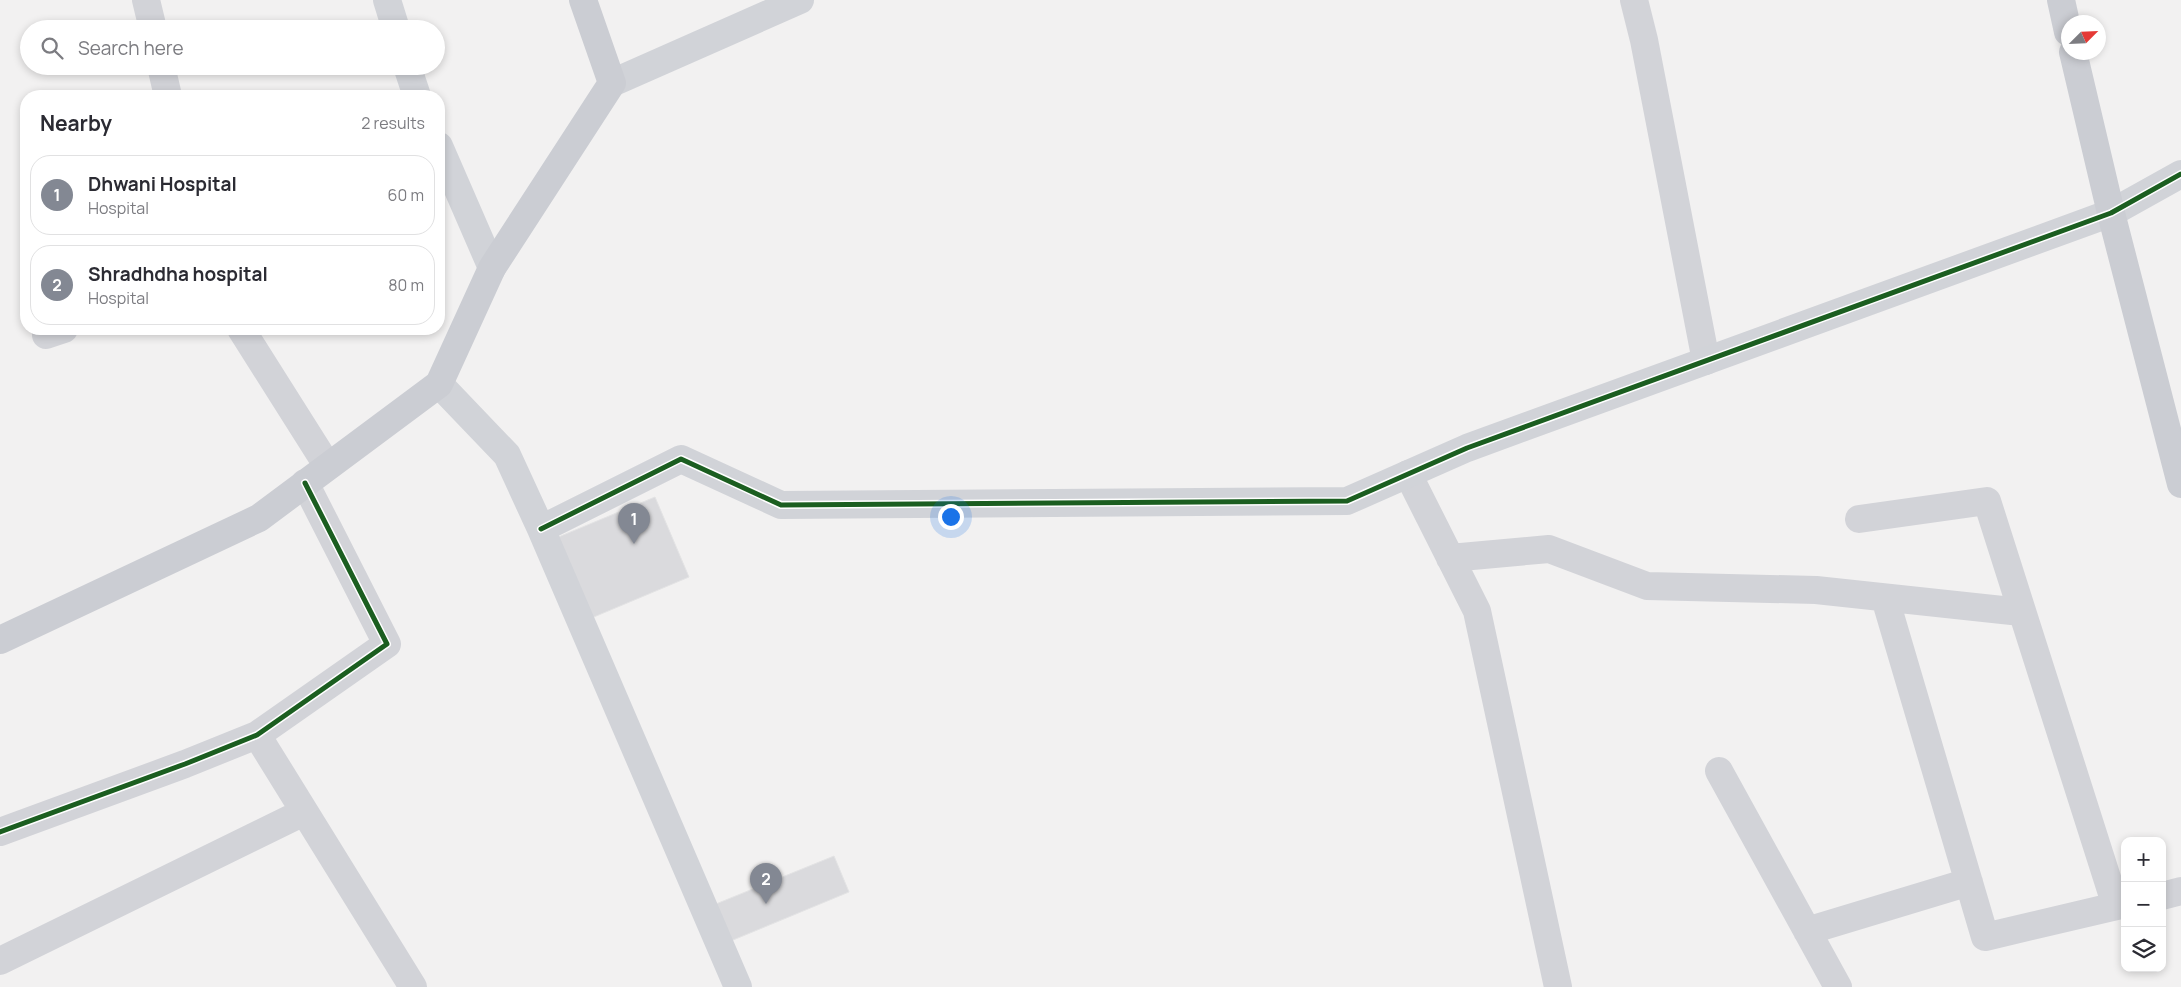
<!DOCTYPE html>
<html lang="en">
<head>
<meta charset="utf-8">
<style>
	:root { --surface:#fff; --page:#f2f2f3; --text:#2b2b33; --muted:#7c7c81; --line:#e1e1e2; --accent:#838893 }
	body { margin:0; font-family:Manrope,sans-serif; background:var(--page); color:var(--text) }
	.controls { position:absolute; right:15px; bottom:15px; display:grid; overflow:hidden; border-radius:10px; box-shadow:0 2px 8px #0003 }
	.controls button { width:45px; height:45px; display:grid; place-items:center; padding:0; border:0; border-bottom:1px solid var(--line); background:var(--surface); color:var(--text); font:25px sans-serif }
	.compass { position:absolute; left:2061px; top:15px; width:45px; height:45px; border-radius:50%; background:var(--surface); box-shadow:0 2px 8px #0003; rotate:66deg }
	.you { position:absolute; left:950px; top:516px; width:18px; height:18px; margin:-12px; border:4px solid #fff; border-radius:50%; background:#1a73e8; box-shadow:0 0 0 8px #1a73e833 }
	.badge { display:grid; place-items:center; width:32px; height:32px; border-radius:50%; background:var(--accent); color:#fff; font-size:16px; font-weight:700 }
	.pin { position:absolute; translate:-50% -41px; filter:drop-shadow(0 1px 2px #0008) }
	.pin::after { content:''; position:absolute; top:26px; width:18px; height:15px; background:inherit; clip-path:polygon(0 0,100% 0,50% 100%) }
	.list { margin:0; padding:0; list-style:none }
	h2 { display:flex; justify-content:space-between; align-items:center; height:65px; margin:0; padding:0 20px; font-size:21px }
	h2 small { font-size:16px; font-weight:400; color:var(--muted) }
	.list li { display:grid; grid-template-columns:32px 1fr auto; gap:15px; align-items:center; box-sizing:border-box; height:80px; margin:0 10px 10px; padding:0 10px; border:1px solid var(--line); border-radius:20px }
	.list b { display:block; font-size:19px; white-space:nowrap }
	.list p { margin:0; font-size:16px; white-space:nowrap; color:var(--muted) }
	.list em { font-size:16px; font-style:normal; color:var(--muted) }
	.icon { flex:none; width:28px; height:28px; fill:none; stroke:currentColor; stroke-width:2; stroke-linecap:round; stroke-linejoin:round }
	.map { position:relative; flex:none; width:2181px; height:987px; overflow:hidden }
	.search { position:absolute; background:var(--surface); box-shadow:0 2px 8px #0003; left:20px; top:20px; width:425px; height:55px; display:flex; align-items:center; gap:12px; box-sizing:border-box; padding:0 18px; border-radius:28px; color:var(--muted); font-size:19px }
	.panel { position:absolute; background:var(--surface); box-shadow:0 2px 8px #0003; left:20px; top:90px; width:425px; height:245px; border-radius:20px }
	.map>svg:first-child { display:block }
	.building { fill:#dadadd; stroke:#e3e3e4 }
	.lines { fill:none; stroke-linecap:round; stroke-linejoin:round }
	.street { stroke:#d2d3d8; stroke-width:28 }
	.secondary { stroke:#d1d3d8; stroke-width:28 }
	.primary { stroke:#cbcdd3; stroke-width:28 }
	.cycleway-casing { stroke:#fff; stroke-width:8 }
	.cycleway { stroke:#1b5e20; stroke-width:5 }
</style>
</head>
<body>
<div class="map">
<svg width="2181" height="987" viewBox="0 0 2181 987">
	<rect width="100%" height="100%" fill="#f2f1f1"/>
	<!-- building -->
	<path class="building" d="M655,497L689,577L589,619L556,538Z
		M834,856L849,892L721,945L706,908Z"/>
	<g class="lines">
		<!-- street -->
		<path class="street" d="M146,0L153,29
			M1634,0L1644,40L1706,361
			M161,66L168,96
			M241,329L327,465
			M46,335L64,329
			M1408,474L1477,611L1558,987
			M1859,519L1987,501L2116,906
			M1450,558L1549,549L1647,586L1816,590L2021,612
			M1885,598L1985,937L2125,904
			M257,735L413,987
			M1719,771L1838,987
			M0,832L185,764L257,735L387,644L305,483
			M2162,896L2181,891
			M1807,931L1969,882
			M0,961L304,812"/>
		<!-- secondary -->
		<path class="secondary" d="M387,0L396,29
			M407,66L417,96
			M612,83L800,0
			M439,146L492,268
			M439,384L507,455L541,529L738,987
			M541,529L681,459L781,505L1347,501L1467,448L2111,213L2181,174"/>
		<!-- primary -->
		<path class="primary" d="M2061,0L2068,32
			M2073,52L2111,213L2181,484
			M0,640L259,518L439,384L492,268L612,83L583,0"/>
		<defs>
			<path id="cycleway" d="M541,529L681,459L781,505L1347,501L1467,448L2111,213L2181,174
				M0,832L185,764L257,735L387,644L305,483"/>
		</defs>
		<!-- cycleway casing -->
		<use href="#cycleway" class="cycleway-casing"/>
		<!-- cycleway -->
		<use href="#cycleway" class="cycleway"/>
	</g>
</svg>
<div class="controls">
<button>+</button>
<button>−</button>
<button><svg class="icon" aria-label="layers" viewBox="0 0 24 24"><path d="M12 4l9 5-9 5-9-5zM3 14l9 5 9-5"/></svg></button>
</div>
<svg class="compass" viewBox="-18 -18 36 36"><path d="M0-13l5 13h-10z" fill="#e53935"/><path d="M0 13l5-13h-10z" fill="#7c7c81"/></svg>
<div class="you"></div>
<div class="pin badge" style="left:634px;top:544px">1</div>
<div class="pin badge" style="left:766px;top:904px">2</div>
<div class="search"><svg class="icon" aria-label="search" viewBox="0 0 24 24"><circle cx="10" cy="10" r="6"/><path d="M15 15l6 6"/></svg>Search here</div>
<section class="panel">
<h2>Nearby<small>2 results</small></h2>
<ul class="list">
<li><span class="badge">1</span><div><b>Dhwani Hospital</b><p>Hospital</p></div><em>60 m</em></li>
<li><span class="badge">2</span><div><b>Shradhdha hospital</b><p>Hospital</p></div><em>80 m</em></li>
</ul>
</section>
</div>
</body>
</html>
